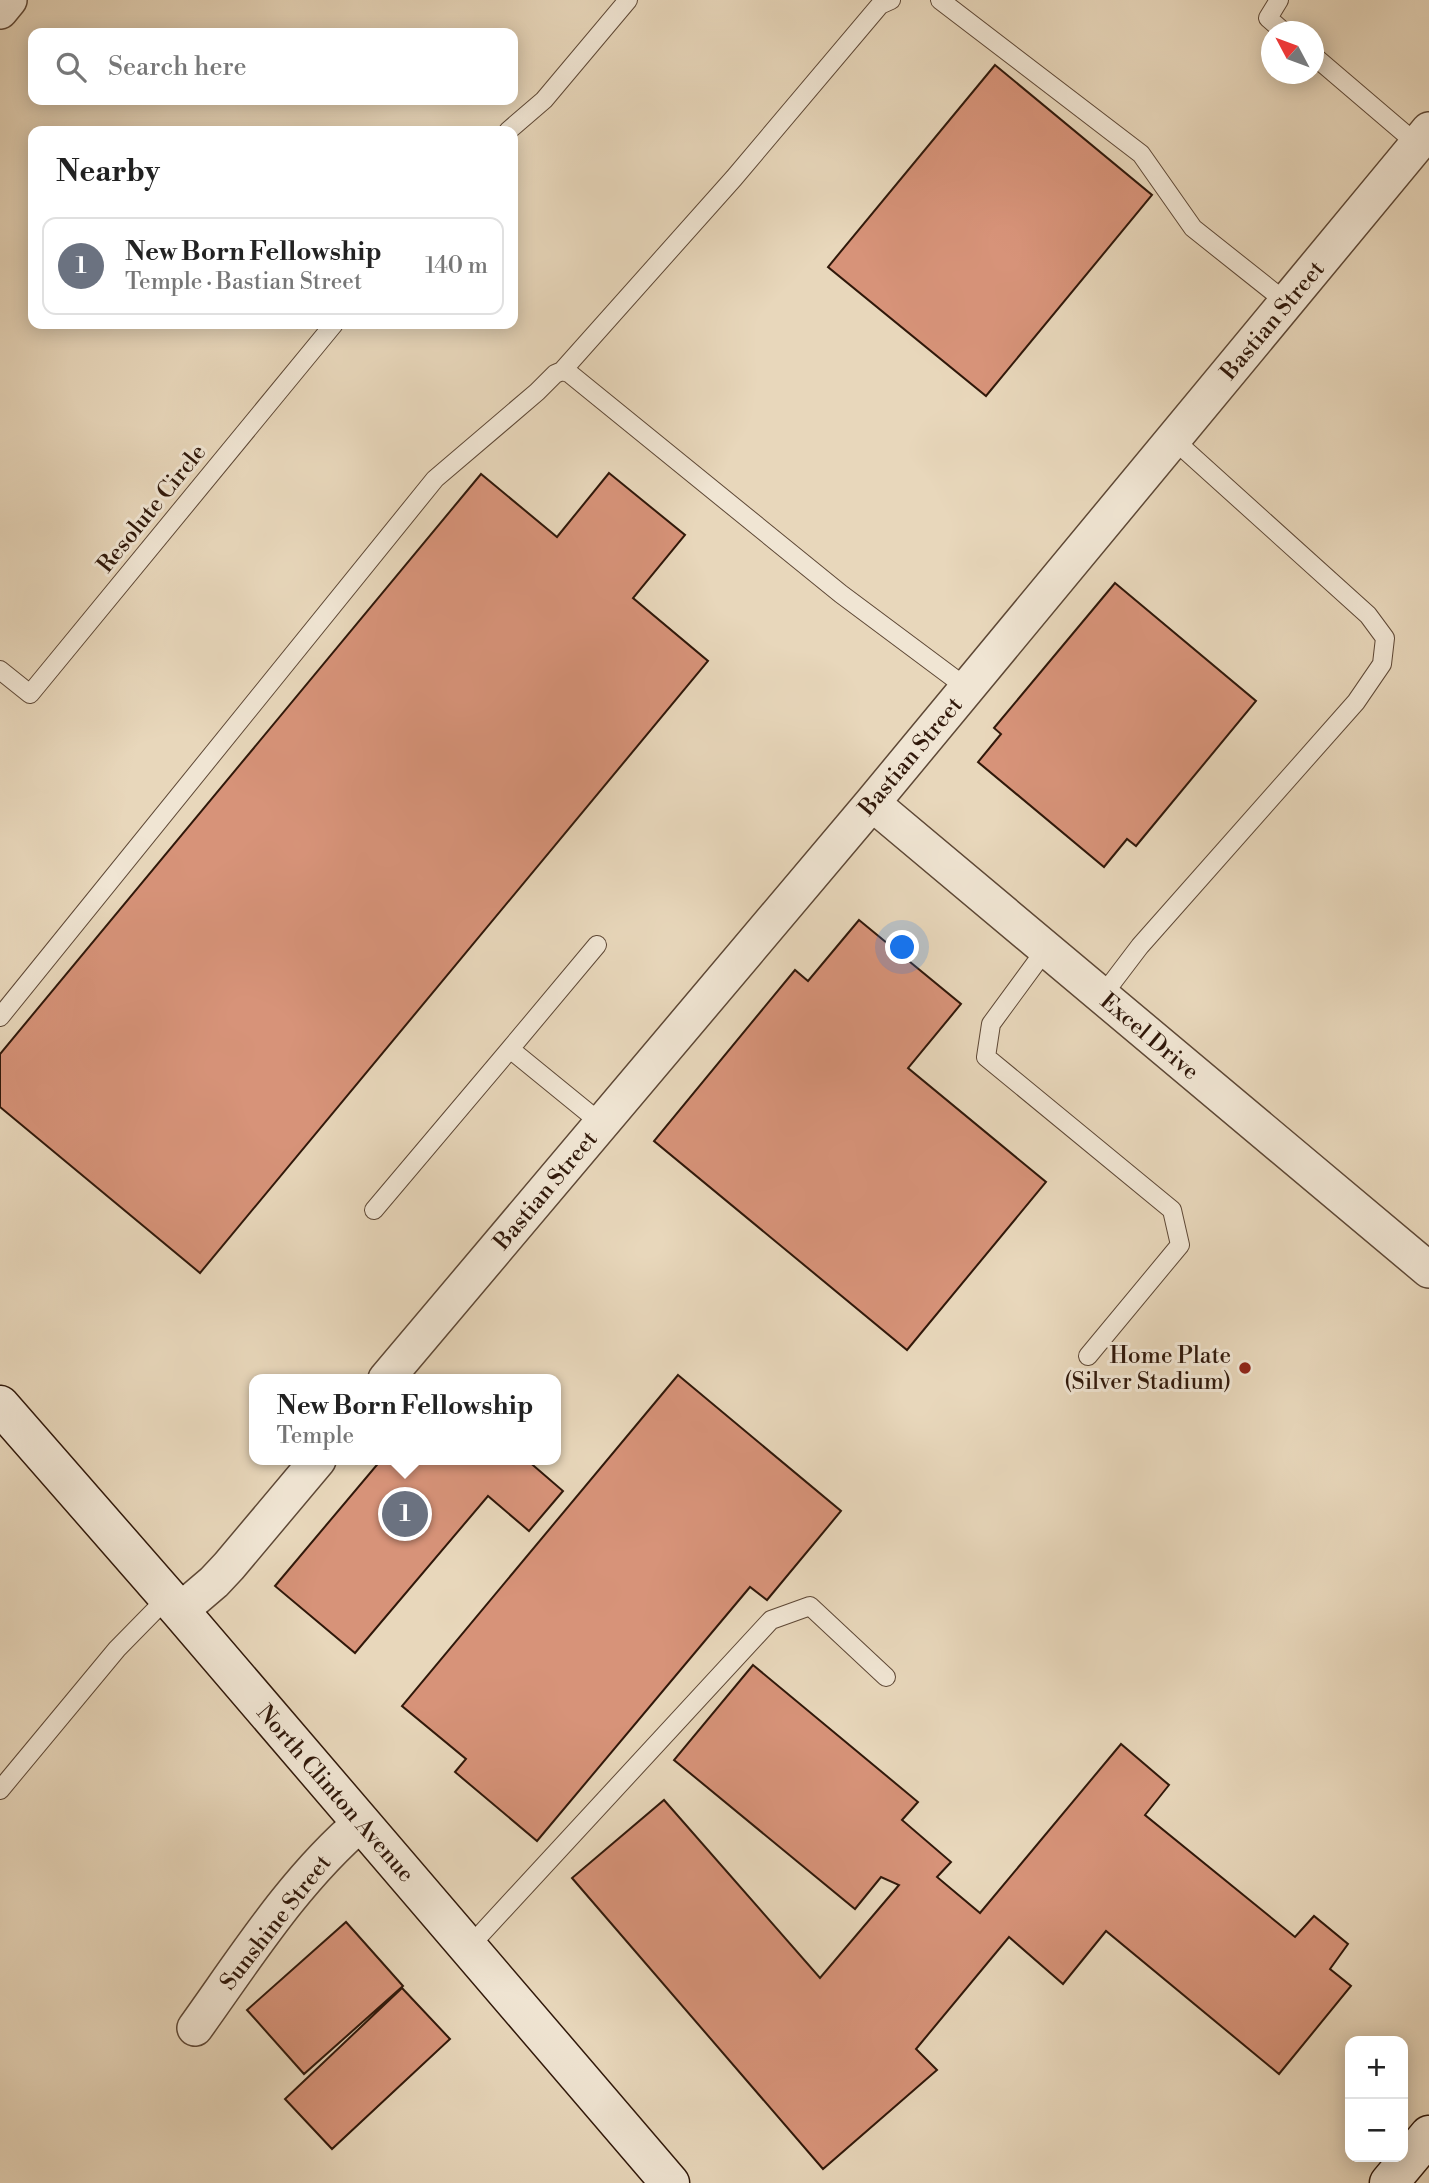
<!DOCTYPE html>
<html lang="en">
<head>
<meta charset="utf-8">
<style>
	:root { --surface:#fff; --page:#f6f6f6; --text:#222; --muted:#767676; --line:#e0e0e0; --accent:#8f2418 }
	body { margin:0; font-family:"Libre Bodoni",serif; background:var(--page); color:var(--text) }
	.controls { position:absolute; right:21px; bottom:21px; display:grid; overflow:hidden; border-radius:14px; box-shadow:0 4px 18px #0003 }
	.controls button { width:63px; height:63px; display:grid; place-items:center; padding:0; border:0; border-bottom:2px solid var(--line); background:var(--surface); color:var(--text); font:35px sans-serif }
	.compass { position:absolute; left:1261px; top:21px; width:63px; height:63px; border-radius:50%; background:var(--surface); box-shadow:0 4px 18px #0003; rotate:311deg }
	.you { position:absolute; left:903px; top:948px; width:24px; height:24px; margin:-18px; border:5px solid #fff; border-radius:50%; background:#1a73e8; box-shadow:0 0 0 10px #1a73e833 }
	.badge { display:grid; place-items:center; width:46px; height:46px; border-radius:50%; background:var(--accent); color:#fff; font-size:23px; font-weight:700 }
	.pin { position:absolute; translate:-50% -50%; border:4px solid #fff; box-shadow:0 2px 7px #0006 }
	.popup { position:absolute; left:249px; top:1374px; width:312px; height:91px; box-sizing:border-box; display:grid; place-content:center; border-radius:14px; background:var(--surface); filter:drop-shadow(0 2px 5px #0005); font-size:23px; white-space:nowrap; color:var(--muted) }
	.popup b { font-size:26px; color:var(--text) }
	.popup::after { content:''; position:absolute; left:50%; top:100%; margin-left:-14px; border:14px solid transparent; border-top-color:var(--surface) }
	.list { margin:0; padding:0; list-style:none }
	h2 { display:flex; justify-content:space-between; align-items:center; height:91px; margin:0; padding:0 28px; font-size:30px }
	h2 small { font-size:23px; font-weight:400; color:var(--muted) }
	.list li { display:grid; grid-template-columns:46px 1fr auto; gap:21px; align-items:center; box-sizing:border-box; height:98px; margin:0 14px 14px; padding:0 14px; border:2px solid var(--line); border-radius:14px }
	.list b { display:block; font-size:26px; white-space:nowrap }
	.list p { margin:0; font-size:23px; white-space:nowrap; color:var(--muted) }
	.list em { font-size:23px; font-style:normal; color:var(--muted) }
	.icon { flex:none; width:38px; height:38px; fill:none; stroke:currentColor; stroke-width:2; stroke-linecap:round; stroke-linejoin:round }
	.map { position:relative; flex:none; width:1429px; height:2183px; overflow:hidden }
	.search { position:absolute; background:var(--surface); box-shadow:0 4px 18px #0003; left:28px; top:28px; width:490px; height:77px; display:flex; align-items:center; gap:18px; box-sizing:border-box; padding:0 24px; border-radius:14px; color:var(--muted); font-size:26px }
	.panel { position:absolute; background:var(--surface); box-shadow:0 4px 18px #0003; left:28px; top:126px; width:490px; height:203px; border-radius:14px }
	.map>svg:first-child { display:block }
	.building { fill:#d79379; stroke:#30180a; stroke-width:2 }
	.lines { fill:none; stroke-linecap:round; stroke-linejoin:round }
	.lane-casing { stroke:#5e4836; stroke-width:20 }
	.street-casing { stroke:#5e4836; stroke-width:38 }
	.secondary-casing { stroke:#30180a; stroke-width:41 }
	.lane { stroke:#f0e5d3; stroke-width:18 }
	.street { stroke:#f0e5d3; stroke-width:35 }
	.secondary { stroke:#f0e5d3; stroke-width:38 }
	.poi-dot { fill:#8f2418; stroke:#f0e5d3; stroke-width:2.5 }
	.labels { text-anchor:middle; stroke-width:6; stroke-linejoin:round; paint-order:stroke }
	.street-label { font-size:23px; fill:#30180a; stroke:#f0e5d3 }
	.poi-label { font-size:23px; fill:#30180a; stroke:#f0e5d3; text-anchor:end }
</style>
</head>
<body>
<div class="map">
<svg width="1429" height="2183" viewBox="0 0 1429 2183">
	<rect width="100%" height="100%" fill="#e8d7bb"/>
	<filter id="stains"><feTurbulence type="fractalNoise" baseFrequency=".00286" numOctaves="4"/><feColorMatrix values="0 0 0 0 .2 0 0 0 0 .09 0 0 0 0 .02 0 0 0 .5 -.17"/></filter>
	<radialGradient id="worn" r=".72"><stop offset=".6" stop-color="#630" stop-opacity="0"/><stop offset="1" stop-color="#630" stop-opacity=".3"/></radialGradient>
	<!-- building -->
	<path class="building" d="M995,65L1152,195L986,396L828,267Z
		M609,473L685,535L633,598L708,661L200,1273L0,1107V1054L481,474L557,537Z
		M1115,583L1256,701L1136,846L1127,839L1104,867L978,762L1001,734L994,728Z
		M859,920L961,1004L908,1068L1046,1182L907,1350L654,1141L795,970L808,981Z
		M678,1375L841,1511L767,1600L750,1587L537,1841L455,1772L466,1759L402,1706Z
		M381,1460H527L563,1491L529,1531L488,1496L355,1653L275,1586Z
		M753,1665L918,1802L902,1820L951,1862L937,1877L980,1913L1121,1744L1169,1785L1145,1815L1295,1937L1314,1916L1348,1944L1330,1969L1351,1986L1279,2074L1106,1931L1063,1984L1009,1937L916,2049L937,2070L823,2169L572,1878L664,1800L820,1978L899,1885L881,1877L855,1909L674,1760Z
		M346,1922L403,1986L304,2074L247,2010Z
		M402,1988L450,2039L332,2149L285,2099Z"/>
	<g class="lines">
		<defs>
			<path id="lane" d="M940,0L1141,154L1193,228L1286,302
				M1279,0L1268,18L1284,32
				M1314,56L1417,144
				M508,131L544,100L628,0
				M562,371L734,178L880,5L891,0
				M0,670L30,694L334,324
				M1046,949L991,1024L986,1057L1172,1210L1180,1245L1088,1356
				M1102,996L1140,946L1356,702L1382,664L1385,638L1368,615L1173,439
				M0,1017L435,479L537,392L555,374L562,371L569,373L841,594L967,688
				M510,1049L597,945
				M374,1210L510,1049L602,1124
				M0,1790L117,1649L168,1597
				M469,1947L771,1620L810,1606L886,1677"/>
			<path id="street" d="M0,11L9,0
				M872,803L1429,1270
				M386,1379L872,803L1429,130
				M180,1611L214,1582L229,1566L318,1460
				M195,2028C246,1957 294,1880 362,1822"/>
			<path id="secondary" d="M0,1405L180,1611L670,2183
				M1389,2183L1429,2135"/>
		</defs>
		<!-- lane casing -->
		<use href="#lane" class="lane-casing"/>
		<!-- street casing -->
		<use href="#street" class="street-casing"/>
		<!-- secondary casing -->
		<use href="#secondary" class="secondary-casing"/>
		<!-- lane -->
		<use href="#lane" class="lane"/>
		<!-- street -->
		<use href="#street" class="street"/>
		<!-- secondary -->
		<use href="#secondary" class="secondary"/>
	</g>
	<!-- markers -->
	<circle class="poi-dot" cx="1245" cy="1368" r="7"/>
	<g class="labels">
		<!-- street labels -->
		<g class="street-label">
			<text transform="translate(1272 320) rotate(-50)" y="8">Bastian Street</text>
			<text transform="translate(151 508) rotate(-51)" y="8">Resolute Circle</text>
			<text transform="translate(910 756) rotate(-50)" y="8">Bastian Street</text>
			<text transform="translate(1150 1036) rotate(40)" y="8">Excel Drive</text>
			<text transform="translate(545 1190) rotate(-50)" y="8">Bastian Street</text>
			<text transform="translate(336 1793) rotate(49)" y="8">North Clinton Avenue</text>
			<text transform="translate(275 1922) rotate(-52)" y="8">Sunshine Street</text>
		</g>
		<!-- poi labels -->
		<g class="poi-label">
			<text x="1231" y="1363">Home Plate<tspan x="1231" dy="26">(Silver Stadium)</tspan></text>
		</g>
	</g>
	<rect width="100%" height="100%" filter="url(#stains)"/>
	<rect width="100%" height="100%" fill="url(#worn)"/>
</svg>
<div class="controls">
<button>+</button>
<button>−</button>
</div>
<svg class="compass" viewBox="-18 -18 36 36"><path d="M0-13l5 13h-10z" fill="#e53935"/><path d="M0 13l5-13h-10z" fill="#767676"/></svg>
<div class="you"></div>
<div class="pin badge" style="left:405px;top:1514px;background:#6b7280">1</div>
<div class="popup"><b>New Born Fellowship</b>Temple</div>
<div class="search"><svg class="icon" aria-label="search" viewBox="0 0 24 24"><circle cx="10" cy="10" r="6"/><path d="M15 15l6 6"/></svg>Search here</div>
<section class="panel">
<h2>Nearby<small></small></h2>
<ul class="list">
<li><span class="badge" style="background:#6b7280">1</span><div><b>New Born Fellowship</b><p>Temple · Bastian Street</p></div><em>140 m</em></li>
</ul>
</section>
</div>
</body>
</html>
